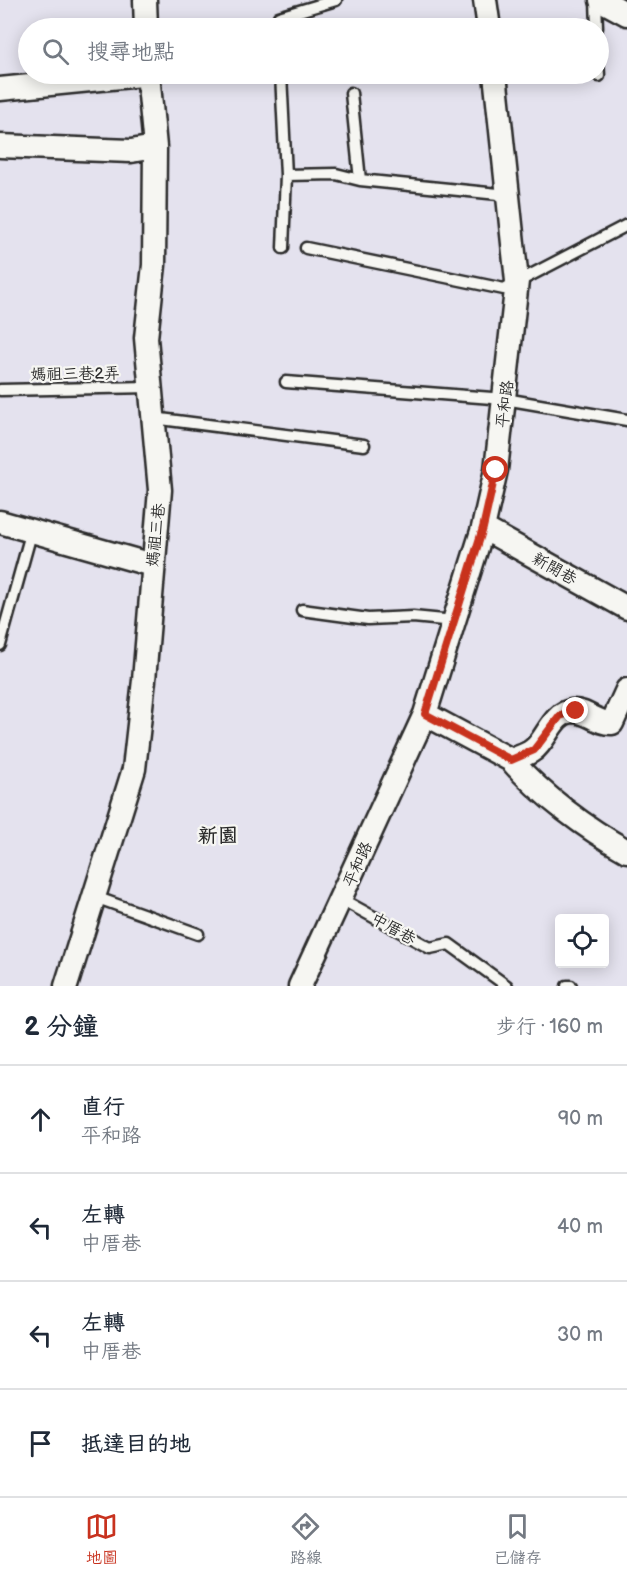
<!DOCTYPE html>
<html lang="zh-TW">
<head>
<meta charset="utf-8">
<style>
	:root { --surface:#fff; --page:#f2f2f3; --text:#1f2937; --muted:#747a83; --line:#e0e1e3; --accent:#c8321e }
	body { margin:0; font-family:"Balsamiq Sans","LXGW WenKai TC",sans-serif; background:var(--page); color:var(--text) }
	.controls { position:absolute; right:18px; bottom:18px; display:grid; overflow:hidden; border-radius:6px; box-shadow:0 3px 15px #0003 }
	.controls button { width:54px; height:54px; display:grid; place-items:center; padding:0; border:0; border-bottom:2px solid var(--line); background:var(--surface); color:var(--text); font:30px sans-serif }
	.stop { position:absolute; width:18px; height:18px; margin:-14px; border:4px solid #c8321e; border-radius:50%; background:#fff }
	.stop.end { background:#c8321e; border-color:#fff; box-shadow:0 2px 6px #0008 }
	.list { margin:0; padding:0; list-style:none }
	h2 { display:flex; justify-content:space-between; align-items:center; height:78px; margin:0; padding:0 24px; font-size:26px }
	h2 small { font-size:20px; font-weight:400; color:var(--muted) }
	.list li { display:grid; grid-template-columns:39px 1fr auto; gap:18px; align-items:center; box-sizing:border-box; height:108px; padding:0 24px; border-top:2px solid var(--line) }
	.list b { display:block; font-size:22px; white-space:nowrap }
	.list p { margin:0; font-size:20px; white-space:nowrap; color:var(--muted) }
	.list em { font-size:20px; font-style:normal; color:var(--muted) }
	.icon { flex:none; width:33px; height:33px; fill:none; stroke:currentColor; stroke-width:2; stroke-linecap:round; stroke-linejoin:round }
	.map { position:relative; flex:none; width:627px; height:986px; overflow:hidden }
	.search { position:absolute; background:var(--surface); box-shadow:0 3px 15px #0003; left:18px; right:18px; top:18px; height:66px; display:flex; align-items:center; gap:15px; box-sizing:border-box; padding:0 21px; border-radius:33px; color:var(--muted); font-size:22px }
	.sheet { height:510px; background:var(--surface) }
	nav { display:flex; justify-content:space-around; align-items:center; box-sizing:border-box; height:84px; border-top:2px solid var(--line); background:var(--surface); font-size:16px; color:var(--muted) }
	nav a { display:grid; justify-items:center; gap:3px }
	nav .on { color:var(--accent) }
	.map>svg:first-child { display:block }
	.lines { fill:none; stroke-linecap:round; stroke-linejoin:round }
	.service-casing { stroke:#2b2b2b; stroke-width:15 }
	.minor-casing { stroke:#2b2b2b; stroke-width:27 }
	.service { stroke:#f6f6f2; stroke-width:10 }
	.minor { stroke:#f6f6f2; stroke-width:22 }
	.route { stroke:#c8321e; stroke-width:8 }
	.labels { text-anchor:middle; stroke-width:4.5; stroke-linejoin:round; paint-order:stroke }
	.street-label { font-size:16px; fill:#2b2b2b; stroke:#f6f6f2 }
	.quarter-label { font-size:20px; font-weight:bold; fill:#2b2b2b; stroke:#f6f6f2 }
</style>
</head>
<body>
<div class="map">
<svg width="627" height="986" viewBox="0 0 627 986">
	<rect width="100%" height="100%" fill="#e4e2ee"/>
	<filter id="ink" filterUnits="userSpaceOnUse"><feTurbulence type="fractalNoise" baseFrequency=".0167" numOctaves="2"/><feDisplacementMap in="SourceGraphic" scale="12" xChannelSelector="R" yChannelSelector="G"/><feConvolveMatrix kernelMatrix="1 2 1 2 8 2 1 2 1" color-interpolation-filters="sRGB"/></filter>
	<g filter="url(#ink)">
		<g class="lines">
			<defs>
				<path id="service" d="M596,0L597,28
					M279,28V17L336,0
					M598,60L599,76
					M281,74L286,175L283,248
					M401,77L418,74
					M351,93L360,180
					M286,175L336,174L360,180L508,195
					M306,248L504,289L627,225
					M286,382L505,399L627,420
					M0,390L151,387
					M153,418L364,445
					M302,610L368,619L413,617L454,621
					M0,645L32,530
					M95,897L198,934
					M341,899L430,948L449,944L507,986
					M567,986H571"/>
				<path id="minor" d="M145,0L146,28
					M485,0L489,28
					M601,0L627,14
					M0,89L151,74
					M0,146L131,151L155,147
					M0,522L152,565
					M483,528L627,608
					M425,714L511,760C518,757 527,755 533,750C547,740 552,713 572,711C586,710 598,724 612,723L627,690
					M511,760C541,795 587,829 627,851
					M66,986L134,769L144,680L160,490L146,338L154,265L155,147L148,74
					M300,986L425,714L483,528L496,470L517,281L495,74"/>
			</defs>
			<!-- service casing -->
			<use href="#service" class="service-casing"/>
			<!-- minor casing -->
			<use href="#minor" class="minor-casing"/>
			<!-- service -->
			<use href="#service" class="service"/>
			<!-- minor -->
			<use href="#minor" class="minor"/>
		</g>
	</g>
	<g class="lines" filter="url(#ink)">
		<!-- route -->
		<path class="route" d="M496,470L483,528L425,714L511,760L534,750L560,716L576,711"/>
	</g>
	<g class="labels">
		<!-- street labels -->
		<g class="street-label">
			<text transform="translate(75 373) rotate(-1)" y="6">媽祖三巷2弄</text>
			<text transform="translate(504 404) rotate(-83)" y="6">平和路</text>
			<text transform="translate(155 535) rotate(-84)" y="6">媽祖三巷</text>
			<text transform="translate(555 568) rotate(29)" y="6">新開巷</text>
			<text transform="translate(357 864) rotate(-66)" y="6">平和路</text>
			<text transform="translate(394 928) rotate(29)" y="6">中厝巷</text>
		</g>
		<!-- quarter labels -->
		<g class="quarter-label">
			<text x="218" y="842">新園</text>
		</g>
	</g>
</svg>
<div class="controls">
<button><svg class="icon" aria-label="locate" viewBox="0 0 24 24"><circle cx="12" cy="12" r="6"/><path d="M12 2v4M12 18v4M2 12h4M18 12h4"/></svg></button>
</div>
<div class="stop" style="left:496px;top:470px"></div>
<div class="stop end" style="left:576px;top:711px"></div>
<div class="search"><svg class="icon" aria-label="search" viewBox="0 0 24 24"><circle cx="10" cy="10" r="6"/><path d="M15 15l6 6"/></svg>搜尋地點</div>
</div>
<section class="sheet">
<h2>2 分鐘<small>步行 · 160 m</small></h2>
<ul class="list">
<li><svg class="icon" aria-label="ahead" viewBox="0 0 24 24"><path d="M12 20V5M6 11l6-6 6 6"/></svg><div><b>直行</b><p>平和路</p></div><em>90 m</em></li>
<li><svg class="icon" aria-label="left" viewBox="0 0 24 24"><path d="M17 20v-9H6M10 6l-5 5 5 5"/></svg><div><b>左轉</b><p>中厝巷</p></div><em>40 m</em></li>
<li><svg class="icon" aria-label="left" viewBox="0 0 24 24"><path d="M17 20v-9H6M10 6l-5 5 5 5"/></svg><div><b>左轉</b><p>中厝巷</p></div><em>30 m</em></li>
<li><svg class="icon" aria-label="arrive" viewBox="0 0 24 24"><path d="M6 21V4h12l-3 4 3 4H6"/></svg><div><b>抵達目的地</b></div></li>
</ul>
</section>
<nav>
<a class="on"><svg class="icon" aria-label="map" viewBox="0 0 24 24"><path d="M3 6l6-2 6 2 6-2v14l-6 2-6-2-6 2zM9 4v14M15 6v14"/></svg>地圖</a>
<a><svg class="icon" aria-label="directions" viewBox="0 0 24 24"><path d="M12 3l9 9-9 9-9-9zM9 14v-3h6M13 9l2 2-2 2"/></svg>路線</a>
<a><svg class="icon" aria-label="saved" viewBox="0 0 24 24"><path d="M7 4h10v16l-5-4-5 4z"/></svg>已儲存</a>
</nav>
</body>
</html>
